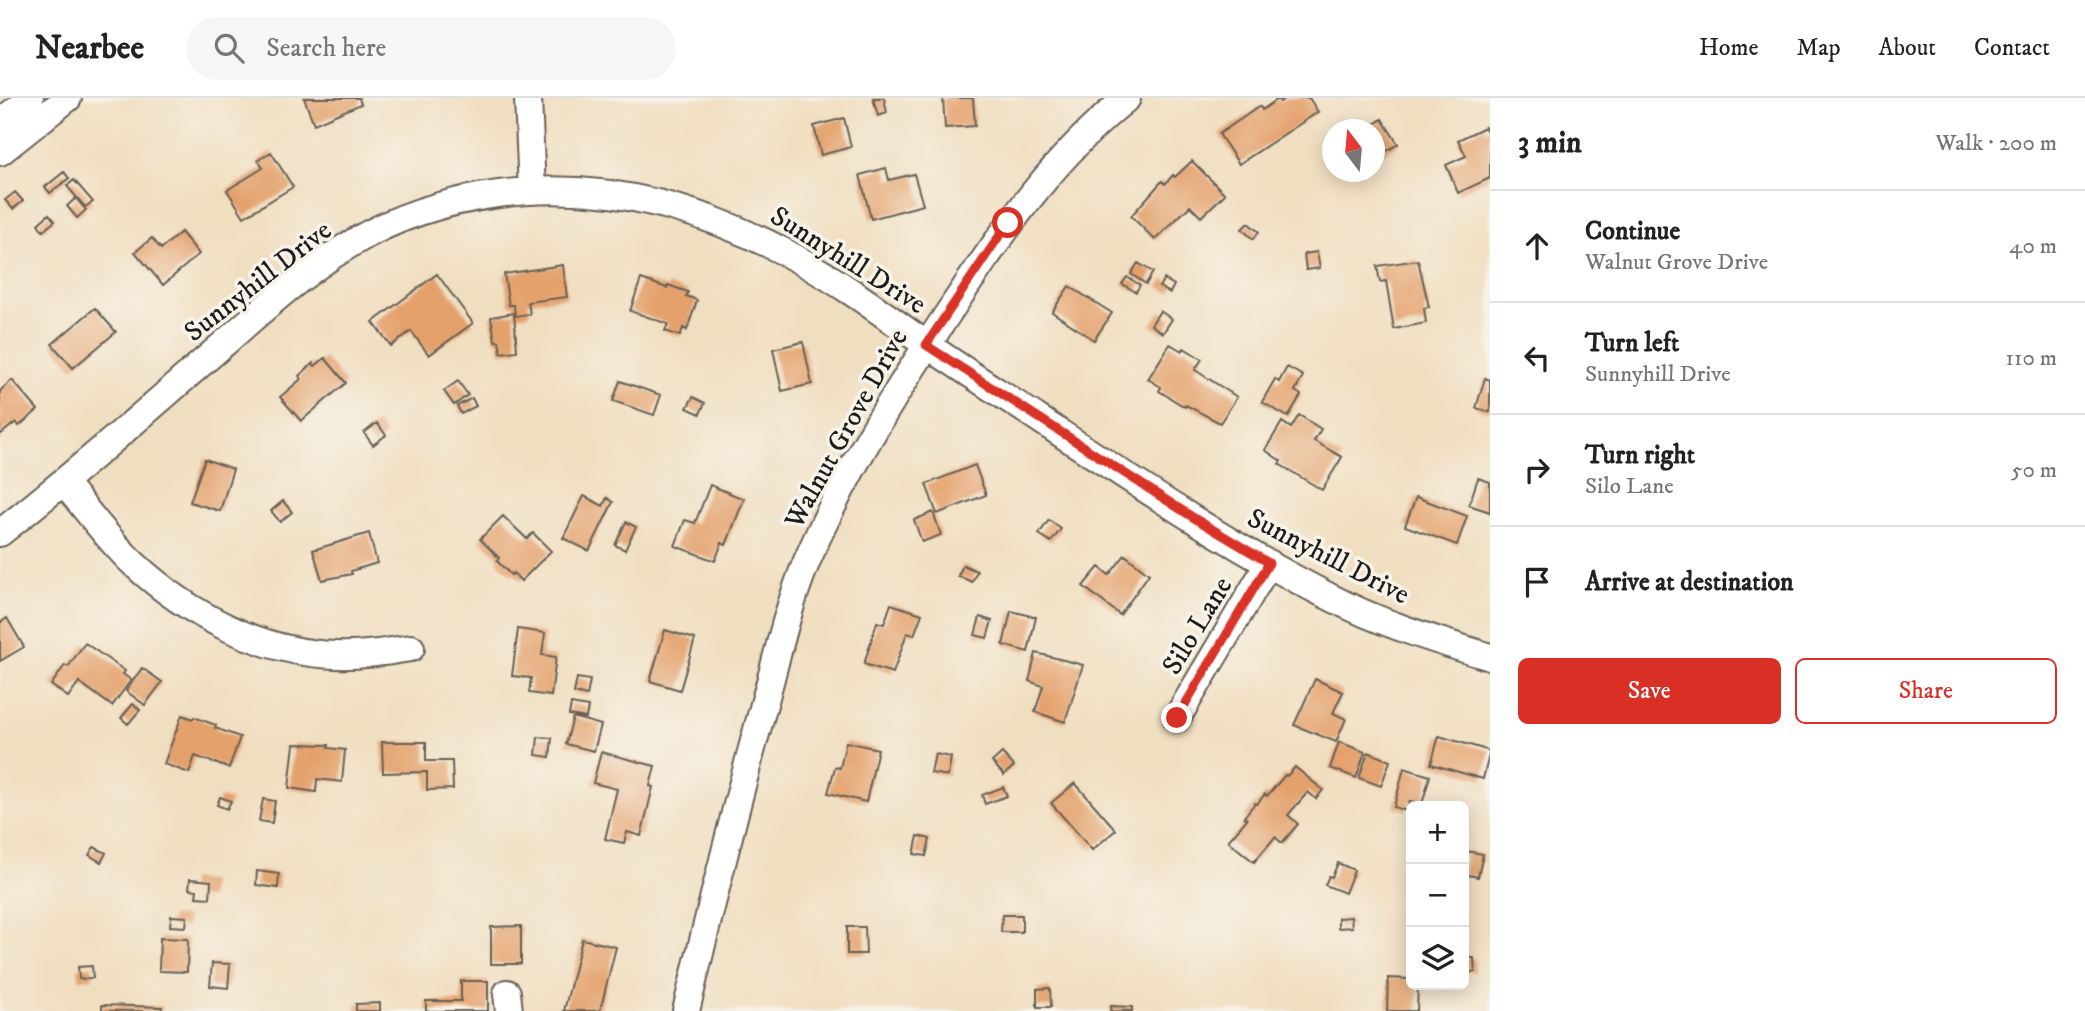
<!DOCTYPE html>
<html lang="en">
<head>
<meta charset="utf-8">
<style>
	:root { --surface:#fff; --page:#f6f6f6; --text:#222; --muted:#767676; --line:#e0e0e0; --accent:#d93025 }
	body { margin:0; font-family:"IM FELL DW Pica",serif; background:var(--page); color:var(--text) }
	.controls { position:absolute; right:21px; bottom:21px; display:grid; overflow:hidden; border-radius:10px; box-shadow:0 4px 18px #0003 }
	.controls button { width:63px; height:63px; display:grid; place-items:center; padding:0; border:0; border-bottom:2px solid var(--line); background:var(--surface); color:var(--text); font:35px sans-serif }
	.compass { position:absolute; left:1322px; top:21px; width:63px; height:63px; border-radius:50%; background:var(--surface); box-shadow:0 4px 18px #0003; rotate:344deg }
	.stop { position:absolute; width:21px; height:21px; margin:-16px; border:5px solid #d93025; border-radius:50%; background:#fff }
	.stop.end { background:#d93025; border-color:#fff; box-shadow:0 2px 7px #0008 }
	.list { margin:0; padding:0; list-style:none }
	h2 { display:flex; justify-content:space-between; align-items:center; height:91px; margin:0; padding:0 28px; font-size:30px }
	h2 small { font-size:23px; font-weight:400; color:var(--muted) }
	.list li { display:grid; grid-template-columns:46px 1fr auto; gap:21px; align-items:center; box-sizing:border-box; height:112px; padding:0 28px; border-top:2px solid var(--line) }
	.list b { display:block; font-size:26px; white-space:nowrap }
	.list p { margin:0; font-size:23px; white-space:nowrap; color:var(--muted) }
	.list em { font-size:23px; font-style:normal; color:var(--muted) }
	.actions { display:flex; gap:14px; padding:21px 28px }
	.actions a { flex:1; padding:16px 0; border:2px solid var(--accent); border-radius:10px; text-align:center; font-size:24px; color:var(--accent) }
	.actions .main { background:var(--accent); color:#fff }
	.icon { flex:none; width:38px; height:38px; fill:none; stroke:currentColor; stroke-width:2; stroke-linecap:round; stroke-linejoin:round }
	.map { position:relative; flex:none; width:1490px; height:913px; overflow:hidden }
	header { display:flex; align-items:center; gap:42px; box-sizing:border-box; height:98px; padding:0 35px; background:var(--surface); border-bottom:2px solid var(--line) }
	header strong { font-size:33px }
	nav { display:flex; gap:38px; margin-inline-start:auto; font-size:24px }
	.search { width:490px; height:63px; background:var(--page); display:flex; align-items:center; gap:18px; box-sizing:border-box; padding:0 24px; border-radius:38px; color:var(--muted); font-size:26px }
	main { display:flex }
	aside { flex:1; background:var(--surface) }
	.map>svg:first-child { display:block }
	.building { fill:#e4a16c }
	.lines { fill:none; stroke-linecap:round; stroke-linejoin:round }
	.minor-casing { stroke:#666055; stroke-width:30 }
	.minor { stroke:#fff; stroke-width:26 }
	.route { stroke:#d93025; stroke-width:9 }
	.labels { text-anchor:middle; stroke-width:7; stroke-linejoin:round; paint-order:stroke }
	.street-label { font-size:28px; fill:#1c1c1c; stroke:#f7f3e8 }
</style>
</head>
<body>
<header>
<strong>Nearbee</strong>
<div class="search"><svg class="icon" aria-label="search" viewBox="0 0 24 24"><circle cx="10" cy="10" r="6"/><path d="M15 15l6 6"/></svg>Search here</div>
<nav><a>Home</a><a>Map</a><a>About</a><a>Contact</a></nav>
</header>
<main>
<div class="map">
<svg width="1490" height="913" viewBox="0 0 1490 913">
	<rect width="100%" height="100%" fill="#f7f3e8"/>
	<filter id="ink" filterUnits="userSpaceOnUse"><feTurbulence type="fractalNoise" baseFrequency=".0143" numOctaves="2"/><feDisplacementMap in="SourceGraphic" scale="14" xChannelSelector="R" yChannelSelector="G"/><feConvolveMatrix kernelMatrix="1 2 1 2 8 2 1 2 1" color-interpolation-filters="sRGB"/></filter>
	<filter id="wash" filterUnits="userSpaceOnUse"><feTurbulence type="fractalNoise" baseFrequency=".00686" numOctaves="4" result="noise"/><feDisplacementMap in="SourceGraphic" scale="28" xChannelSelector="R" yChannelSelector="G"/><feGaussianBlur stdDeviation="1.57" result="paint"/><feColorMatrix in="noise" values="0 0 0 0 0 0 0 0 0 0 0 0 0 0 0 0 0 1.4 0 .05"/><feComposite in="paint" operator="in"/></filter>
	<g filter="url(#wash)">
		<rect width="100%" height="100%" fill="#f0dec0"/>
		<g id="blocks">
			<!-- building -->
			<path class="building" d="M304,0H359L361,6L314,26Z
				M873,0H884L887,15L878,18Z
				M943,0H973L975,28L945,30Z
				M1285,0H1309L1318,14L1239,66L1219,36L1260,8L1262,12L1278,1L1280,4Z
				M844,20L851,49L821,57L814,28Z
				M1382,21L1398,46L1376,60L1374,32H1365Z
				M1485,29L1486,32L1490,31V80L1458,95L1446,67L1466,58L1458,42Z
				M271,54L293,89L244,119L227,92L263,70L258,62Z
				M1192,63L1225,96L1201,119L1190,108L1155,142L1131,118L1162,83L1165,86L1173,77L1175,79Z
				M886,70L889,82L914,76L923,107L871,121L860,77Z
				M64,74L69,80L50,95L45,89Z
				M74,82L93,104L85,109L67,88Z
				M15,94L23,103L13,111L5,102Z
				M76,100L86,112L77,120L67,108Z
				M49,116L55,123L43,133L38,126Z
				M1248,125L1259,134L1253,141L1242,131Z
				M181,134L199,156L163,187L135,154L152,140L161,151Z
				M1317,154L1320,170L1306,172L1304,156Z
				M1418,162L1429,209L1424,210L1426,225L1394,231L1386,183L1380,184L1377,168Z
				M1138,165L1153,174L1146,186L1131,176Z
				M563,167L567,199L528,204L530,216L515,218L514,207H509L504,176Z
				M437,176L473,225L429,257L411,233L391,248L373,224Z
				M1127,179L1140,187L1136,194L1122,186Z
				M641,181L667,190L668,187L688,194L686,198L697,202L687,232L683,230L680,238L665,233L668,226L630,213Z
				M1164,181L1174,187L1170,195L1159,189Z
				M1069,188L1112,215L1094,242L1052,214Z
				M95,210L116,234L73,270L52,246Z
				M1160,213L1172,221L1163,235L1151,227Z
				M514,215L517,253L501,255L499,243H495L491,219Z
				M803,244L812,286L782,293L773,251Z
				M1170,246L1182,253L1184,250L1202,261L1195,272L1237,299L1220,325L1186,307L1185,309L1159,293L1161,289L1148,281Z
				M325,260L346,285L301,323L280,299L301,281L299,278L313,265L315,268Z
				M1287,269L1303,278L1295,293L1301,297L1288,319L1262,304L1275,281L1279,284Z
				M1485,280L1490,282V314L1476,310Z
				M12,282L38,312L19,328L16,324L0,337V293Z
				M458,283L468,297L454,307L444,293Z
				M620,283L661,297L654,317L613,303Z
				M693,299L705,305L700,316L687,310Z
				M472,300L476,308L461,316L457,308Z
				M1299,317L1321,331L1314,343L1342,359L1322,392L1279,366L1281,363L1265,352L1282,324L1291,330Z
				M377,325L386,337L373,347L364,335Z
				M205,361L233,371L220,413L190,404Z
				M975,367L986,397L937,416L926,386Z
				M1478,380L1490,384V414L1469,407Z
				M710,387L744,401L726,447L722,445L715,463L675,448L685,422L695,425Z
				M584,398L603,408L607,400L613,404L589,453L563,440Z
				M1416,399L1467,418L1457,447L1405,428Z
				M283,403L292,414L280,424L271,413Z
				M933,414L941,437L922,444L914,422Z
				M503,418L527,441L533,435L551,453L521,483L513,475L511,477L497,463L499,460L480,441Z
				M1049,422L1061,431L1051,444L1039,436Z
				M626,424L636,429L625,452L615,447Z
				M369,435L377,465L351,473L352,476L322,482L313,452Z
				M1125,457L1149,476L1120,517L1083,488L1099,469L1109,477Z
				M963,467L977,473L972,484L958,478Z
				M891,506L922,516L914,537L907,535L893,575L864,566L877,524L884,526Z
				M1011,513L1036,519L1028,554L1003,547Z
				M980,519L992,523L987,540L975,537Z
				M7,520L24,549L0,563V525Z
				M518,531L545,535L542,557L556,559L551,598L529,595L531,580L512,578Z
				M665,532L695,541L680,592L650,583Z
				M85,545L125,573L123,576L131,582L112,608L79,584L68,599L51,587L65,567L68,569Z
				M1036,555L1083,567L1065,624L1035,614L1043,588L1029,583Z
				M142,570L162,584L145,607L126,593Z
				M577,580L590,582L587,598L574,595Z
				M1315,581L1343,594L1333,615L1346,621L1336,644L1294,627Z
				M133,606L140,612L128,626L121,620Z
				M571,606L588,609L586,620L569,617Z
				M182,617L193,621L194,619L216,627L215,630L240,639L229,670L195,658L189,675L164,666Z
				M573,619L601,627L594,653L566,646Z
				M1439,638L1490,653L1483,681L1431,666Z
				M538,639L552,640L550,659L536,657Z
				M382,644H426V663H452L453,691L427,692V674L383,675Z
				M846,644L878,651L866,704L828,695L835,669L840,670Z
				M1339,644L1365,654L1356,680L1330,670Z
				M294,646L329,647L328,650L345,652L342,684L317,681L316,694L289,690Z
				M601,654L655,668L650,688L653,689L641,738L627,734L624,745L605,741L617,691L593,685Z
				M1368,654L1390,663L1381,688L1359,680Z
				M1002,655L1014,668L1004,677L992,664Z
				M935,656L951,659L948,678L931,675Z
				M1295,669L1323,692L1316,701L1308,694L1288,717L1298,726L1282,745L1275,739L1254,764L1228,743L1247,721L1244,719L1255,705L1257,706L1265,696L1267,698L1285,677L1287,678Z
				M1404,670L1430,678L1422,706L1410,703L1407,713L1394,709Z
				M1075,685L1116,732L1092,752L1051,705Z
				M1003,689L1007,698L985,706L982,697Z
				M220,699L231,703L227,711L217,707Z
				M263,701L275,703L272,725L259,723Z
				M918,738L930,741L926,758L914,756Z
				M94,749L106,755L101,764L89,757Z
				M1466,753L1483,756L1478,779L1464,776Z
				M1338,765L1354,772L1345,795L1325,787L1329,778L1332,779Z
				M257,773L279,776L278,790L256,787Z
				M190,781L211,783L210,800L196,799L197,792L189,791Z
				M1002,817H1022V834H1001Z
				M171,818L187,819L186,829L170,828Z
				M1351,819L1352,829L1338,830V820Z
				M521,828V866H491V829Z
				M847,829H865L866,856H847Z
				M160,840L188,841L187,874L159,873Z
				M582,841L616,849L600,913H564Z
				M1464,860H1474L1475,874H1464Z
				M212,865L230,866L228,890L210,888Z
				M92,868L93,880L79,881L78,869Z
				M1388,880L1411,881V887H1418L1417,913H1387Z
				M461,883H488V913H426V903H461Z
				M1050,890L1051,909H1037V891Z
				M380,905V913H356V906Z
				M102,907L162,909L161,913H102Z
				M1111,908L1132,909V913H1110Z"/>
		</g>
	</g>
	<g filter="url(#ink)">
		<use href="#blocks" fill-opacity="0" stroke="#666055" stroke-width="2"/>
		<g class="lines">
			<defs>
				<path id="minor" d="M528,0L532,93
					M0,25L30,0
					M0,54L68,0
					M64,385C87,412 108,442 134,466C188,516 261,555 336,557C361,558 386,554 411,550
					M0,435C70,380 138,321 205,262C257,217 309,167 370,135C420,109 472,97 528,93C646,86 756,130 853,195C877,211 900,228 924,245C962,271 1001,296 1039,321C1133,383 1228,447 1328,498C1379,525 1435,542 1490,559
					M1177,620L1269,465
					M507,895L509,913
					M686,913C710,812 735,711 763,610C777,560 788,506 809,458C848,368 902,284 957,202C1007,127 1056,57 1127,0"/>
			</defs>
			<!-- minor casing -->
			<use href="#minor" class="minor-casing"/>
			<!-- minor -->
			<use href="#minor" class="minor"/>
		</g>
	</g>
	<g class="lines" filter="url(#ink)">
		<!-- route -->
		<path class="route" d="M1008,125L926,247L1194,420L1269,465L1177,620"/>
	</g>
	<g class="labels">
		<!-- street labels -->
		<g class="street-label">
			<text transform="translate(849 161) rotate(32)" y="10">Sunnyhill Drive</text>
			<text transform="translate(257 182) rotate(-38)" y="10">Sunnyhill Drive</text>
			<text transform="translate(845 330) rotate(-61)" y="10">Walnut Grove Drive</text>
			<text transform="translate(1329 457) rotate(27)" y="10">Sunnyhill Drive</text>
			<text transform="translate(1196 527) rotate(-59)" y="10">Silo Lane</text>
		</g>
	</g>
</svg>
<div class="controls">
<button>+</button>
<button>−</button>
<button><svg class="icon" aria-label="layers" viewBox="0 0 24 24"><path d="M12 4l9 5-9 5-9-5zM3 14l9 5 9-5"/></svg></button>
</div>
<svg class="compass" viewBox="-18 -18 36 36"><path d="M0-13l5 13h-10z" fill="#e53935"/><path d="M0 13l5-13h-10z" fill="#767676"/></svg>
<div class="stop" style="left:1008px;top:125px"></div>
<div class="stop end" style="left:1177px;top:620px"></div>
</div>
<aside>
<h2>3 min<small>Walk · 200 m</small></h2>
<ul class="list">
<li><svg class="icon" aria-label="ahead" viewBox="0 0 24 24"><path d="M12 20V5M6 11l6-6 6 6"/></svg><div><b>Continue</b><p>Walnut Grove Drive</p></div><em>40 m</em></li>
<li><svg class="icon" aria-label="left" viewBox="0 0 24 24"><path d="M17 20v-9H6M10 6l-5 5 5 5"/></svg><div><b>Turn left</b><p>Sunnyhill Drive</p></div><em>110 m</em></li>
<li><svg class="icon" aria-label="right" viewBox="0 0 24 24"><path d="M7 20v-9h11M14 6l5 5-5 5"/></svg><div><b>Turn right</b><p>Silo Lane</p></div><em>50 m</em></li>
<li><svg class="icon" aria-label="arrive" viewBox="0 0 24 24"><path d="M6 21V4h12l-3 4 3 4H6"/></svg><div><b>Arrive at destination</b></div></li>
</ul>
<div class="actions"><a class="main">Save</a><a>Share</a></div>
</aside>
</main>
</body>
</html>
